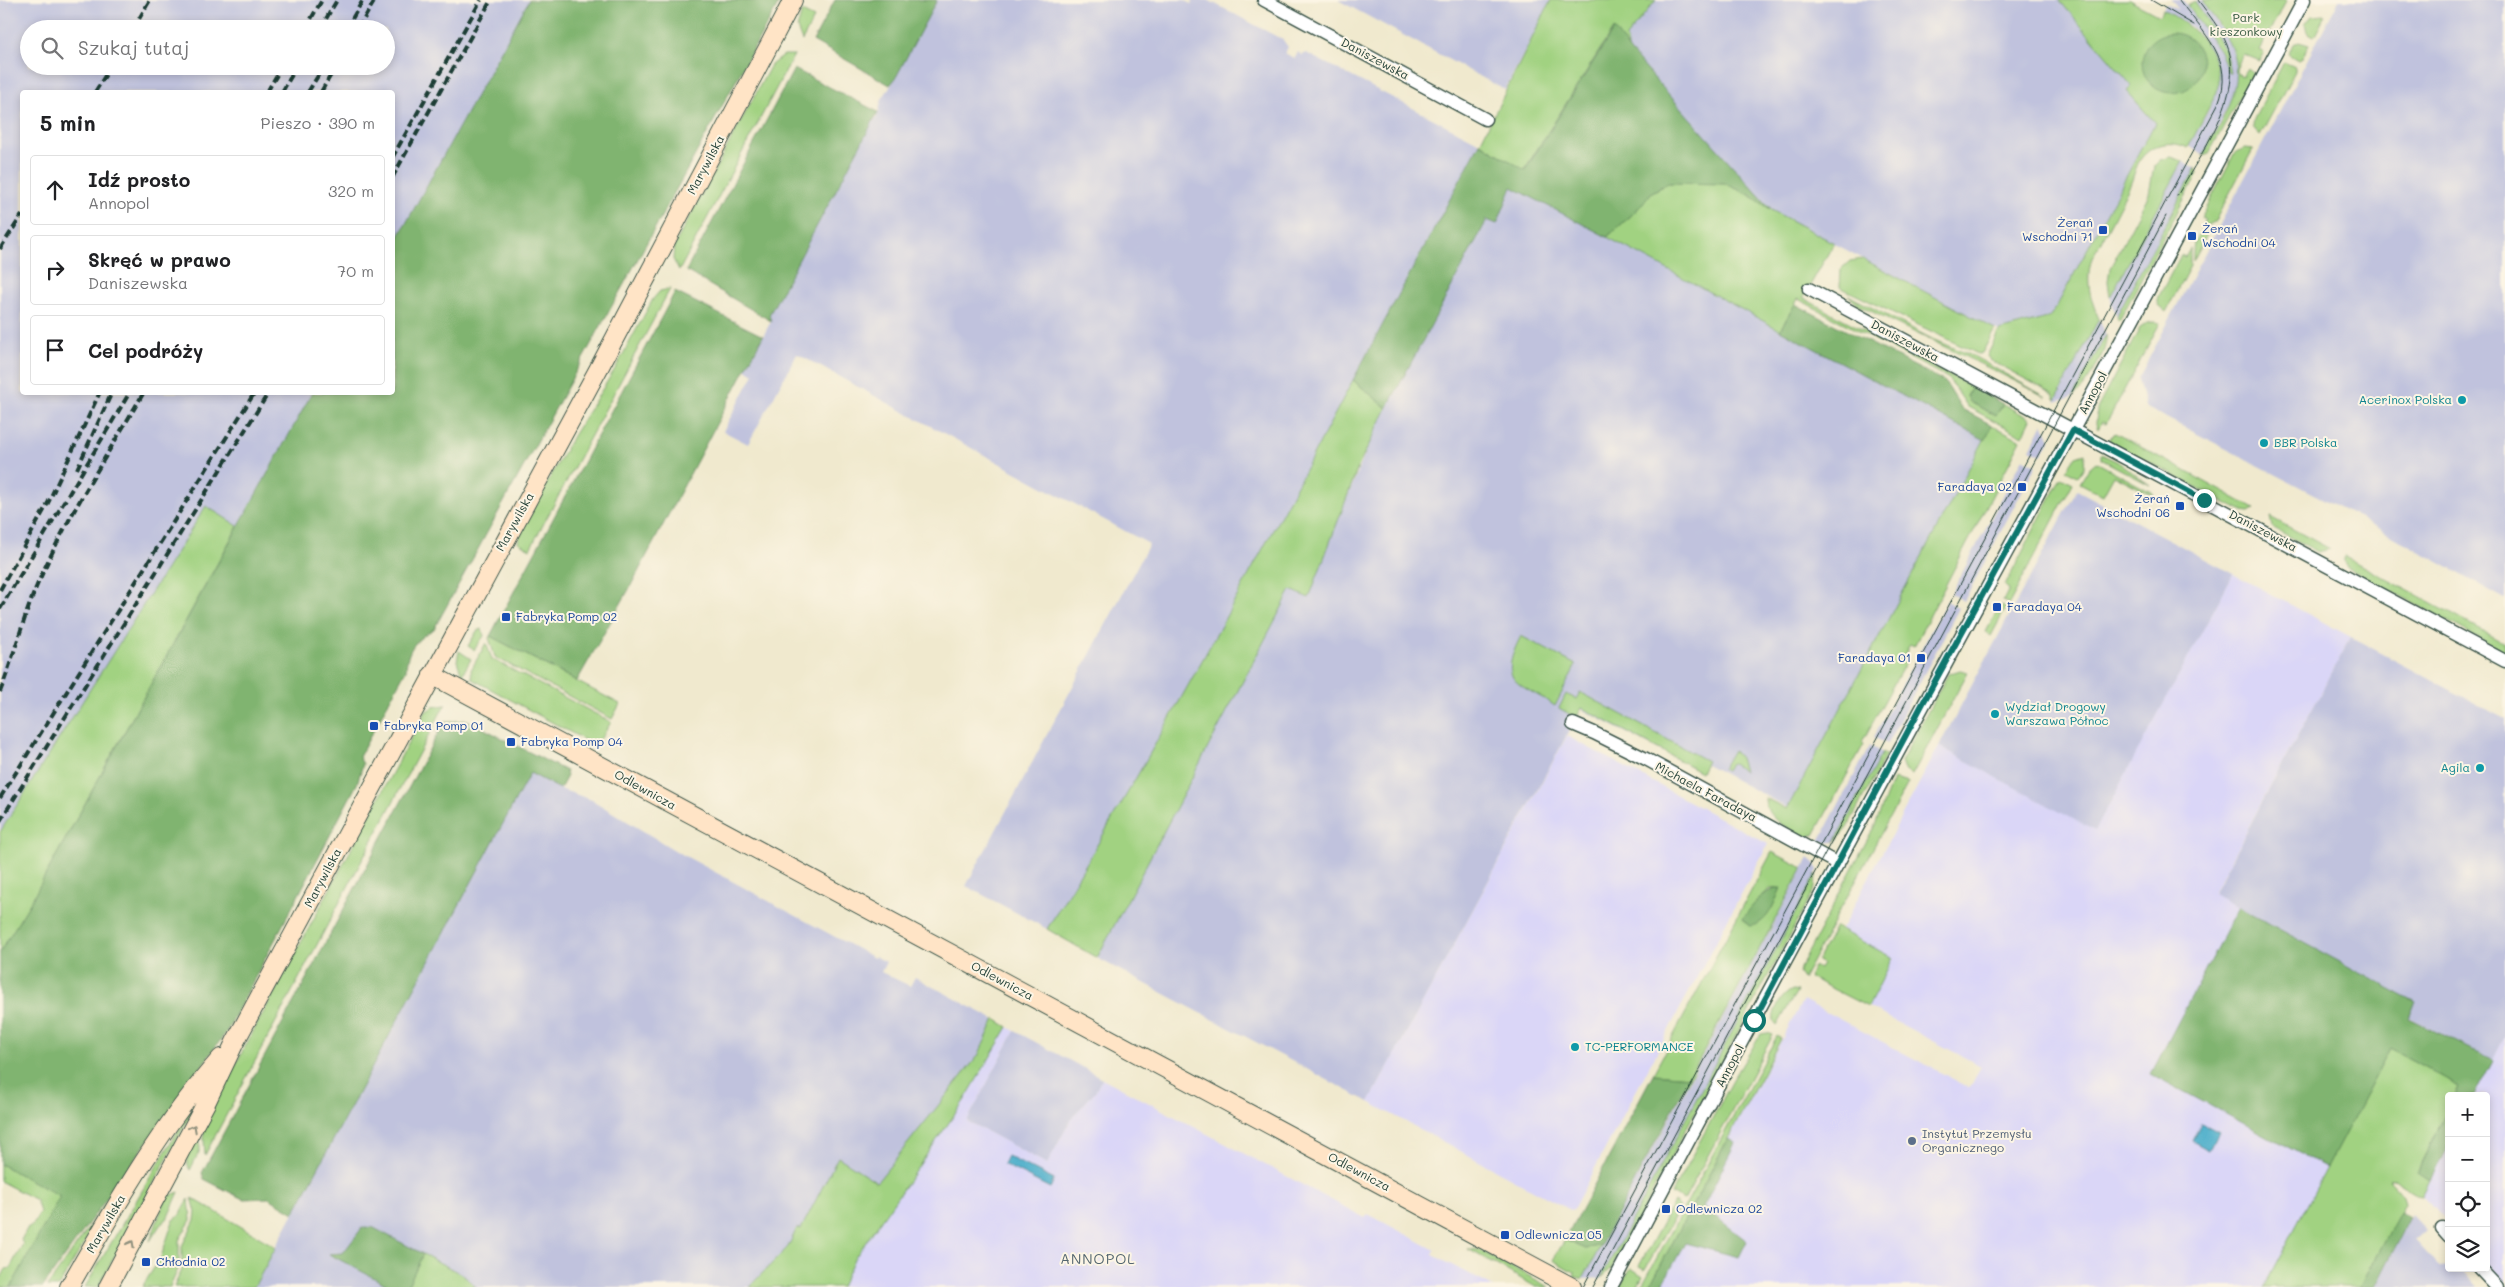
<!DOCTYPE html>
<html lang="pl">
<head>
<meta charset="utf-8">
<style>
	:root { --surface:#fff; --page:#f6f6f6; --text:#202124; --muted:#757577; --line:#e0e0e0 }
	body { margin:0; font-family:Mali,sans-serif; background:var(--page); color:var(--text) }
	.controls { position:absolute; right:15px; bottom:15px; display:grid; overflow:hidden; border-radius:5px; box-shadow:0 2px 8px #0003 }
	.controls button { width:45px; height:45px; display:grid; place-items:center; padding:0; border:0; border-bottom:1px solid var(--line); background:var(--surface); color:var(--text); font:25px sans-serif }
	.stop { position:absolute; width:15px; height:15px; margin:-11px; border:4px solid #0f766e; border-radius:50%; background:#fff }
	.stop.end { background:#0f766e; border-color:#fff; box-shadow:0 1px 5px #0008 }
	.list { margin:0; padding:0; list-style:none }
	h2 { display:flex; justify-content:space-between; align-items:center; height:65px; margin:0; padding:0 20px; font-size:21px }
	h2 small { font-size:16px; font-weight:400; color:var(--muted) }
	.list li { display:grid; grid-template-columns:32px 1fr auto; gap:15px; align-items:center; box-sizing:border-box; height:70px; margin:0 10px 10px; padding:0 10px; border:1px solid var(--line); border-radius:5px }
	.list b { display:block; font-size:19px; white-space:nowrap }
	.list p { margin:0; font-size:16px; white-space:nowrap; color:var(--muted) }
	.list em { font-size:16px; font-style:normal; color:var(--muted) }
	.icon { flex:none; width:28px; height:28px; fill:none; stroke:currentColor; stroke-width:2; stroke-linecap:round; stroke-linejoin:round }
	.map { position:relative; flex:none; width:2505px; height:1287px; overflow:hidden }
	.search { position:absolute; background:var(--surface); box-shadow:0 2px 8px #0003; left:20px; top:20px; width:375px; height:55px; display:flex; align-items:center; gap:12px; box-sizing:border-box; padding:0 18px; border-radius:28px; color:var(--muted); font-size:19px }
	.panel { position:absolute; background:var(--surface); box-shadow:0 2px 8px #0003; left:20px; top:90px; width:375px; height:305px; border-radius:5px }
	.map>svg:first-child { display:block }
	.built { fill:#dad6f7 }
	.industrial { fill:#c0c2dd; fill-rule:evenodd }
	.green { fill:#a1d281; stroke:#60885a; fill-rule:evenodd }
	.forest { fill:#80b46f; stroke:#507852 }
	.water { fill:#4caecb; stroke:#367680 }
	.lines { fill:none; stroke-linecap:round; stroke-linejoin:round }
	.street-casing { stroke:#3e574b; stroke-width:15 }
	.secondary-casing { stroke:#3e574b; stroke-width:20 }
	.street { stroke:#fff; stroke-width:12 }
	.secondary { stroke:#ffe4c6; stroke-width:18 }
	.tram { stroke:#1f3d34; stroke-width:1 }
	.rail { stroke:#1f3d34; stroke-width:4; stroke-dasharray:8 4; stroke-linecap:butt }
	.oneway { stroke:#8f907d }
	.route { stroke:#0f766e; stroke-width:6 }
	.transit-dot { fill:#1a4fb4; stroke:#fcf5e5; stroke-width:2 }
	.culture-dot { fill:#0f9aa8; stroke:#fcf5e5; stroke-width:2 }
	.service-dot { fill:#5c6f8a; stroke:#fcf5e5; stroke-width:2 }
	.labels { text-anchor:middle; stroke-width:4; stroke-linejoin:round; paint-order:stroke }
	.park-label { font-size:12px; fill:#395b43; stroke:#fcf5e5 }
	.street-label { font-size:12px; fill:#1f3d34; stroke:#fcf5e5 }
	.transit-label { font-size:12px; fill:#164399; stroke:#fcf5e5; text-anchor:start }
	.culture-label { font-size:12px; fill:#0d838f; stroke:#fcf5e5; text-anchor:start }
	.service-label { font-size:12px; fill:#4e5e75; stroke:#fcf5e5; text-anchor:start }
	.neighbourhood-label { font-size:14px; letter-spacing:1px; fill:#546670; stroke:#fcf5e5 }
</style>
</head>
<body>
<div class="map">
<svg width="2505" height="1287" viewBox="0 0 2505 1287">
	<rect width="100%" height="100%" fill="#fcf5e5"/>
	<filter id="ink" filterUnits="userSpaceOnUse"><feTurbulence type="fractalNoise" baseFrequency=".02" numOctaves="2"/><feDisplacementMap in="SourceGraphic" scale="10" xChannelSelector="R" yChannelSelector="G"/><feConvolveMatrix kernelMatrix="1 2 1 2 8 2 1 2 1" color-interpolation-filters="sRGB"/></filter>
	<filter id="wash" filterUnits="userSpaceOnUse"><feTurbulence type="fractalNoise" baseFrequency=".0096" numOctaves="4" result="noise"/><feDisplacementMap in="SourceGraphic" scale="20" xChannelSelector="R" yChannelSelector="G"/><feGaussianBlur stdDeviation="1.12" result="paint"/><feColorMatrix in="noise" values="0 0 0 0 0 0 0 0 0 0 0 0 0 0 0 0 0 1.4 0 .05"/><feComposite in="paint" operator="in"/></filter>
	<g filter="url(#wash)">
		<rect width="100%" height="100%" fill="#f0e9ce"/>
		<!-- built -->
		<path class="built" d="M2233,574L2351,637L2213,893L2238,907L2151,1074L2327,1168L2264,1287H1649L1803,1000L1970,1088L1981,1066L1868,1007L1893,958L1841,930L1939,746L2095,830Z
			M1567,736L1768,844L1572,1211L1369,1102Z
			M1008,1027L1015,1031L967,1121L1047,1164L1071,1119L1096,1090L1102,1078L1365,1218L1368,1214L1435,1250L1433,1255L1493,1287H841L854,1259L964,1101Z
			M2505,1036V1285L2486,1265V1096H2474Z
			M2449,1144V1224L2422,1195Z"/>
		<!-- industrial -->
		<path class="industrial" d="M0,0H529L393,247L392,92H22V392L312,393L29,905L0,952ZM29,29H386V66H29Z
			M937,0H1184L1191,4L1194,0H1208L1283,40L1288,47L1285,53L1290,56L1295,58L1298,52L1302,55L1306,53L1480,143L1252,570L1103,838L1047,929L966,886L1149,544L797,354L748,444L723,431L754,374L746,369L771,321L769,315L871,125L877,117L882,99L895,79Z
			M1338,0H1551L1505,90Z
			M1656,0H2059L2133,86L2127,91L2155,123L2051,317L1999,331L1773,211L1629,51L1626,37Z
			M2171,0H2183L2220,51L2228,73H2230L2225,50L2195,1L2202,0L2229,43L2234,58L2236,75L2232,98L2203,155L2189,146L2211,106L2217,65L2202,37L2192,27L2163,9L2166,4L2179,10Z
			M2339,0H2505V599L2358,517L2145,407L2138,379Z
			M2183,161L2196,168L2116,317L2110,297Z
			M1512,186L1985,440L1788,808L1706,764L1701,772L1581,709L1369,1102L1097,958L1291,589L1309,598L1328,545L1372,437L1487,220L1497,224Z
			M2099,319L2106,335L2073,397L2055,402Z
			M2043,423L2050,440L2042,455L2030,449Z
			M2023,458L2036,465L1964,601L1951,594Z
			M2077,490L2233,574L2095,831L1939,746Z
			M1947,601L1959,608L1887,744L1874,737Z
			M2351,637L2505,719V1036L2493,1060L2408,1017L2415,1003L2213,894Z
			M1870,746L1882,753L1835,842L1818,843Z
			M530,772L560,789L592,800L676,851L874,958L875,956L886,962L881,972L910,986L915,977L995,1020L978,1056L877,1182L838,1157L801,1229L797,1228L788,1247L749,1287H254Z
			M1809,858L1816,864L1818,870L1816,874L1601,1278L1583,1279Z
			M1015,1031L1102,1078L1096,1090L1071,1119L1047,1164L967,1121Z
			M2412,1215L2426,1230L2415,1240L2439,1267L2449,1266V1268H2461L2478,1287H2375Z"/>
		<!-- green -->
		<path class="green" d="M1551,0H1656L1626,37L1629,51L1613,29L1524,170L1480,143Z
			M2059,0H2129L2159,16L2163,9C2195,29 2224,50 2217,92L2188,148C2173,141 2158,142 2145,154C2136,162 2135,174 2130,185C2118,210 2105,234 2092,258C2085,281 2090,298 2099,319L2056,400L2053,394L1990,360L1987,356L1999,331L2051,317L2155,123L2127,91L2132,86Z
			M2202,0H2287L2259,50L2264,53L2260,61L2243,54L2238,62L2237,73L2242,76L2247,68L2253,73L2209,153L2203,155C2222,120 2248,83 2229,43C2222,28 2211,14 2202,0Z
			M2195,1L2225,50L2230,73H2228L2220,51L2187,5Z
			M802,12L814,18L802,41L797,28Z
			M2325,15L2314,36L2307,32L2305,23L2313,16Z
			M2299,42L2309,45L2301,59L2298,60L2288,54L2294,44Z
			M784,55H794L679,271L673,259L674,246L771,65Z
			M2284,62L2295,67V71L2260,136L2253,127L2254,119Z
			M2244,148L2253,149L2215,221L2200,229L2205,220L2201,218L2234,154Z
			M2171,157L2183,161L2110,297L2108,281L2110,268L2149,194L2154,166L2160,160Z
			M2196,168L2198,173L2119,321L2116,317Z
			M1687,182L1726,184L1750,195L1773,211L1834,243L1803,298L1972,387L1967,396L1970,402L1996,416L2003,404L2031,419L2023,436L1968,407L1948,378L1798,299L1780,330L1607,237L1634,213L1652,192L1668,183Z
			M2211,227L2193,261C2193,240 2193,238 2211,227Z
			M2190,249V266L2166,312L2158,305V298L2181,255L2185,257Z
			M1863,259L1995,329L1982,353L1978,354L1840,287L1841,269L1850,261Z
			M670,289L530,549L518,542L521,530L573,436L615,369L653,299L660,291Z
			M1848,295L1932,339L1975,357L2046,397C1984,364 1919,336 1857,304Z
			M2155,322L2160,323L2106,424L2102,422L2098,429L2096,424L2097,409L2140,328L2148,323Z
			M2106,335C2109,350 2085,388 2073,397Z
			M1353,380L1387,408L1359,465L1309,598L1291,590L1097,958L1047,929C1156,750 1255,565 1353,380Z
			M1992,425L2021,440L1914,646L1910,644L1904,656L1908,658L1862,742L1864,744L1814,835H1811L1808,839C1791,829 1765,821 1765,798L1787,809Z
			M2115,433L2255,509L2250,512L2241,511L2108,440Z
			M2085,453L2084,467L2078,476L2066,470L2076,456Z
			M2101,454L2118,462L2150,485L2101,459Z
			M2096,462L2151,492L2154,496L2114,475L2103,495L2080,483L2089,468Z
			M2061,477L2073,483L2009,604L2003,601L2009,589L2005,586Z
			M206,506L238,526L29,905L0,952V832Z
			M2270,517L2330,549L2318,552L2272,527Z
			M2344,556L2505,643V652L2348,568L2344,561Z
			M2000,605L2006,608L1991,636L1986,632Z
			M482,629L484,636L474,650L468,646L477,631Z
			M490,636L620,704L612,719L495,657L489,638Z
			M1521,636L1576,665L1555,706C1521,682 1495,686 1521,636Z
			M486,643L492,659L611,722L602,737L592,744L472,679L471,670Z
			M459,651L471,659L462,675L457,661Z
			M1960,670L1968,672L1912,775L1904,770L1901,762L1948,674Z
			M1580,692L1707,761L1701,772L1582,708L1576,718L1559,708L1566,694L1576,699Z
			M446,705L443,708L205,1155L203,1125L425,712L433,707Z
			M1733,750L1740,758L1744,771L1731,763L1726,771L1722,769Z
			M1882,753L1886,755L1847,828L1835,842Z
			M1893,779L1908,783L1803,979L1799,973L1800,968L1875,825Z
			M1772,852L1803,868L1690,1077L1653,1074ZM1781,888L1771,910L1755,902L1770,889Z
			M1816,874L1815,888L1611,1269L1601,1278Z
			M1835,927L1893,958L1868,1007L1809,977L1814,966L1819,969L1822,964L1817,961Z
			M1793,990L1797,991L1777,1026C1767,1018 1782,993 1793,990Z
			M995,1019L1008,1027L964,1101L854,1259L841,1287H749L788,1247L797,1228L801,1229L838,1157L877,1182L978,1056Z
			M1767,1033L1773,1035L1684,1200L1671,1194L1737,1073L1761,1034Z
			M1777,1036L1781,1039L1649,1287H1641Z
			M2390,1048L2459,1086L2454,1096H2449V1107L2418,1170L2430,1179L2422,1195L2416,1194L2390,1178L2389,1181L2403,1196L2405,1204L2360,1287H2264Z
			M200,1097L98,1287H85L193,1105Z
			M199,1136L200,1150L190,1170C184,1159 187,1142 199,1136Z
			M0,1164L61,1196L11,1287H0V1280L6,1269L10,1268L23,1244L21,1240L28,1227L32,1226L40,1212L36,1200L0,1181Z
			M115,1192L58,1287H47L114,1192Z
			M179,1192L167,1219L160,1225L150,1241L166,1197Z
			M192,1198L276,1247L254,1287H174L182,1269V1246L195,1220L196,1212Z
			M189,1199L191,1220L179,1240V1267L170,1287H142L161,1257L173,1221L179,1216Z
			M1674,1202L1680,1207L1645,1269L1639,1266Z
			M1565,1240L1586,1249L1601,1245L1583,1279L1574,1276L1575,1273L1553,1260Z
			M1468,1249L1479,1250L1550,1287H1536Z
			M423,1254L463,1275L476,1287H407Z
			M1631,1268L1643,1276L1637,1287H1619Z"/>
		<!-- forest -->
		<path class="forest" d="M529,0L780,1L434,629C416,639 407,649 406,670L359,757L363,764L357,784L227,1031L43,1287H11L60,1196L0,1164V952L29,905L312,393L392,392L393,247Z
			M835,0H937L895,79L890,85L813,41Z
			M1614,29L1630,51L1773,211L1750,195L1726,184L1668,183L1652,192L1634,213L1607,237L1512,187L1497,224L1487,220L1387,408L1353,380L1480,143L1525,170Z
			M2142 63a30 30 0 1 1 60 0a30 30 0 1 1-60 0Z
			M794,69L878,112L769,315L771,321L686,271Z
			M675,292L763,336L628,591L577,681L490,636Z
			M1795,304L1945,382L1962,409L1992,425L1985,440L1780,330Z
			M1972,387L2003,404L1996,416L1970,402L1967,396Z
			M467,720L566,771L567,776L560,789L530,773L294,1213L269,1198L243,1199L204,1179L202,1173L444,722Z
			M1781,888C1774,903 1768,925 1749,926L1743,918C1754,904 1763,890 1781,888Z
			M2238,907L2416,1003L2408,1018L2493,1060L2474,1096H2454L2459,1086L2390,1048L2327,1168L2151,1074Z
			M1653,1074L1690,1077L1601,1245L1586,1249L1565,1240Z
			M2449,1107V1144L2430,1179L2418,1171Z
			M1728,1139L1735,1143L1703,1207L1747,1241L1739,1257L1685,1243L1661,1287H1649Z
			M2400,1212L2410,1218L2375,1287H2360Z
			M372,1227L423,1254L407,1287H391L329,1254L343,1253L362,1228Z"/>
		<!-- water -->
		<path class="water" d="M2201,1123L2218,1132L2209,1150L2192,1141Z
			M1007,1156L1054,1180L1050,1188L1003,1164Z"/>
	</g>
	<g filter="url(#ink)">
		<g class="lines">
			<defs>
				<path id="street" d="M1264,0L1485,119
					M1809,289L2505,661
					M1573,724L1594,733L1646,759L1838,864
					M2442,1228L2449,1236
					M2479,1268L2497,1287
					M1611,1287C1838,856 2076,430 2304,0"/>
				<path id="secondary" d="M432,675L1572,1287
					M69,1287C115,1207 160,1127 221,1058
					M108,1287L206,1103L235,1042L600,366L793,0"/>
			</defs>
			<!-- street casing -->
			<use href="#street" class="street-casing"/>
			<!-- secondary casing -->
			<use href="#secondary" class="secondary-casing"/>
			<!-- street -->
			<use href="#street" class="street"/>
			<!-- secondary -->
			<use href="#secondary" class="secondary"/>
			<!-- tram -->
			<path class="tram" d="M2151,0L2194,25
				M2177,196C2200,154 2246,94 2227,45C2221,29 2208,14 2198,0
				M1583,1287L2218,104C2236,60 2203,33 2179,0
				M1593,1287L2166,216"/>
			<!-- rail -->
			<path class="rail" d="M133,29L150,0
				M305,29L322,0
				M320,29L337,0
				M346,29L363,0
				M358,29L375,0
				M95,92L111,66
				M267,92L282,66
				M282,92L297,66
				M308,92L324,66
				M321,92L336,66
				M392,158L481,0
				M392,178L491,0
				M0,249L22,215
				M77,469L112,392
				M0,590L48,503L100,392
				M0,609L130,392
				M0,692C14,656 23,618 38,583C67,517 107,455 144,392
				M0,798L255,392
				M0,821L269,392"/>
		</g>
		<!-- one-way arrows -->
		<defs><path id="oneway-chevron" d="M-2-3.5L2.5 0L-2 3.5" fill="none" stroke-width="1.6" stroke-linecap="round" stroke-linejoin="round" transform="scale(1.25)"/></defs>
		<g class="oneway">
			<use href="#oneway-chevron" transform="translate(193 1128) rotate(-62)"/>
			<use href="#oneway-chevron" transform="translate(131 1244) rotate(-62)"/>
		</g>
	</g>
	<g class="lines" filter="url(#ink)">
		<!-- route -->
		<path class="route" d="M1754,1020L1923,703L2073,430L2204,500"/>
	</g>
	<!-- markers -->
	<g class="transit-dot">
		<rect x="2098" y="225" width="10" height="10" rx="2.5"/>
		<rect x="2187" y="231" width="10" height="10" rx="2.5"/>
		<rect x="2017" y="482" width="10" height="10" rx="2.5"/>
		<rect x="2175" y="501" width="10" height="10" rx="2.5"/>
		<rect x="1992" y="602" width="10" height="10" rx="2.5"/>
		<rect x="501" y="612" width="10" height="10" rx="2.5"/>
		<rect x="1916" y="653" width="10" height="10" rx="2.5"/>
		<rect x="369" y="721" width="10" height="10" rx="2.5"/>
		<rect x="506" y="737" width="10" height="10" rx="2.5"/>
		<rect x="1661" y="1204" width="10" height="10" rx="2.5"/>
		<rect x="1500" y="1230" width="10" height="10" rx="2.5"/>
		<rect x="141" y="1257" width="10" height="10" rx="2.5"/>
	</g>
	<g class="culture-dot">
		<circle cx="2462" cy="400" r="5"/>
		<circle cx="2264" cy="443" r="5"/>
		<circle cx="1995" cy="714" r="5"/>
		<circle cx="2480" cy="768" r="5"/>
		<circle cx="1575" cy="1047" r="5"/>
	</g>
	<circle class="service-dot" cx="1912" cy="1141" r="5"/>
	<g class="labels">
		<!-- park labels -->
		<g class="park-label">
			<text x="2246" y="22">Park<tspan x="2246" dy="14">kieszonkowy</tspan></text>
		</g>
		<!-- street labels -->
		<g class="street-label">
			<text transform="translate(1375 59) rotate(28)" y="4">Daniszewska</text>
			<text transform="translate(706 165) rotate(-62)" y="4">Marywilska</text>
			<text transform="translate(1905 341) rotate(28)" y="4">Daniszewska</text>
			<text transform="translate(2093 393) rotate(-62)" y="4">Annopol</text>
			<text transform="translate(515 522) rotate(-61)" y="4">Marywilska</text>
			<text transform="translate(2263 531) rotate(28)" y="4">Daniszewska</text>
			<text transform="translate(645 790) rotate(29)" y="4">Odlewnicza</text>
			<text transform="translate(1706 792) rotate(28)" y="4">Michaela Faradaya</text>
			<text transform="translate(323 878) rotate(-62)" y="4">Marywilska</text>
			<text transform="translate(1002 981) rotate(28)" y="4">Odlewnicza</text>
			<text transform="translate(1730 1066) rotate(-62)" y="4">Annopol</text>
			<text transform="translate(1359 1172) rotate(28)" y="4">Odlewnicza</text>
			<text transform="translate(106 1224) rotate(-60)" y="4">Marywilska</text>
		</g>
		<!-- transit labels -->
		<g class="transit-label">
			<text x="2093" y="227" text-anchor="end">Żerań<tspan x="2093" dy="14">Wschodni 71</tspan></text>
			<text x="2202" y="233">Żerań<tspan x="2202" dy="14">Wschodni 04</tspan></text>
			<text x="2012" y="491" text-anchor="end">Faradaya 02</text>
			<text x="2170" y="503" text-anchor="end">Żerań<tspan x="2170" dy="14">Wschodni 06</tspan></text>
			<text x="2007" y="611">Faradaya 04</text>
			<text x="516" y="621">Fabryka Pomp 02</text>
			<text x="1911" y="662" text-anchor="end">Faradaya 01</text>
			<text x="384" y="730">Fabryka Pomp 01</text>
			<text x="521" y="746">Fabryka Pomp 04</text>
			<text x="1676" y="1213">Odlewnicza 02</text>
			<text x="1515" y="1239">Odlewnicza 05</text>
			<text x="156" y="1266">Chłodnia 02</text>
		</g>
		<!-- culture labels -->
		<g class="culture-label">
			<text x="2452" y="404" text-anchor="end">Acerinox Polska</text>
			<text x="2274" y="447">BBR Polska</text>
			<text x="2005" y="711">Wydział Drogowy<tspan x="2005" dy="14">Warszawa Północ</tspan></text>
			<text x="2470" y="772" text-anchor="end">Agila</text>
			<text x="1585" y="1051">TC-PERFORMANCE</text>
		</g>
		<!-- service labels -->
		<g class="service-label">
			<text x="1922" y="1138">Instytut Przemysłu<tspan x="1922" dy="14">Organicznego</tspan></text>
		</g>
		<!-- neighbourhood labels -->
		<g class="neighbourhood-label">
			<text x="1098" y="1264">ANNOPOL</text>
		</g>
	</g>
</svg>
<div class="controls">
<button>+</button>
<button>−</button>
<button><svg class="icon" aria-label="locate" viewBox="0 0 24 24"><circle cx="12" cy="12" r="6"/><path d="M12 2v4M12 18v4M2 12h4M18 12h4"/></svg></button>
<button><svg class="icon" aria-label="layers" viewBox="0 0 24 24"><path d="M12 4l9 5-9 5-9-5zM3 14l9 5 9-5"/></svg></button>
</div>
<div class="stop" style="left:1754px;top:1020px"></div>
<div class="stop end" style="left:2204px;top:500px"></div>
<div class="search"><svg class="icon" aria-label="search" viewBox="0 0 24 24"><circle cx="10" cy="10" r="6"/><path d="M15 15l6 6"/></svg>Szukaj tutaj</div>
<section class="panel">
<h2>5 min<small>Pieszo · 390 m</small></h2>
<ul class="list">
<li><svg class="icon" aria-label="ahead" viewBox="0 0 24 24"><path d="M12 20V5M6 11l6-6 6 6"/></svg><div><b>Idź prosto</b><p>Annopol</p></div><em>320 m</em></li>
<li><svg class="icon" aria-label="right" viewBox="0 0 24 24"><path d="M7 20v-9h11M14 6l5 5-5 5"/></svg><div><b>Skręć w prawo</b><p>Daniszewska</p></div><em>70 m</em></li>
<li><svg class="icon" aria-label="arrive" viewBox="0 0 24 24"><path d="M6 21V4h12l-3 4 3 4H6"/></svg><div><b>Cel podróży</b></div></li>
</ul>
</section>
</div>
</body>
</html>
